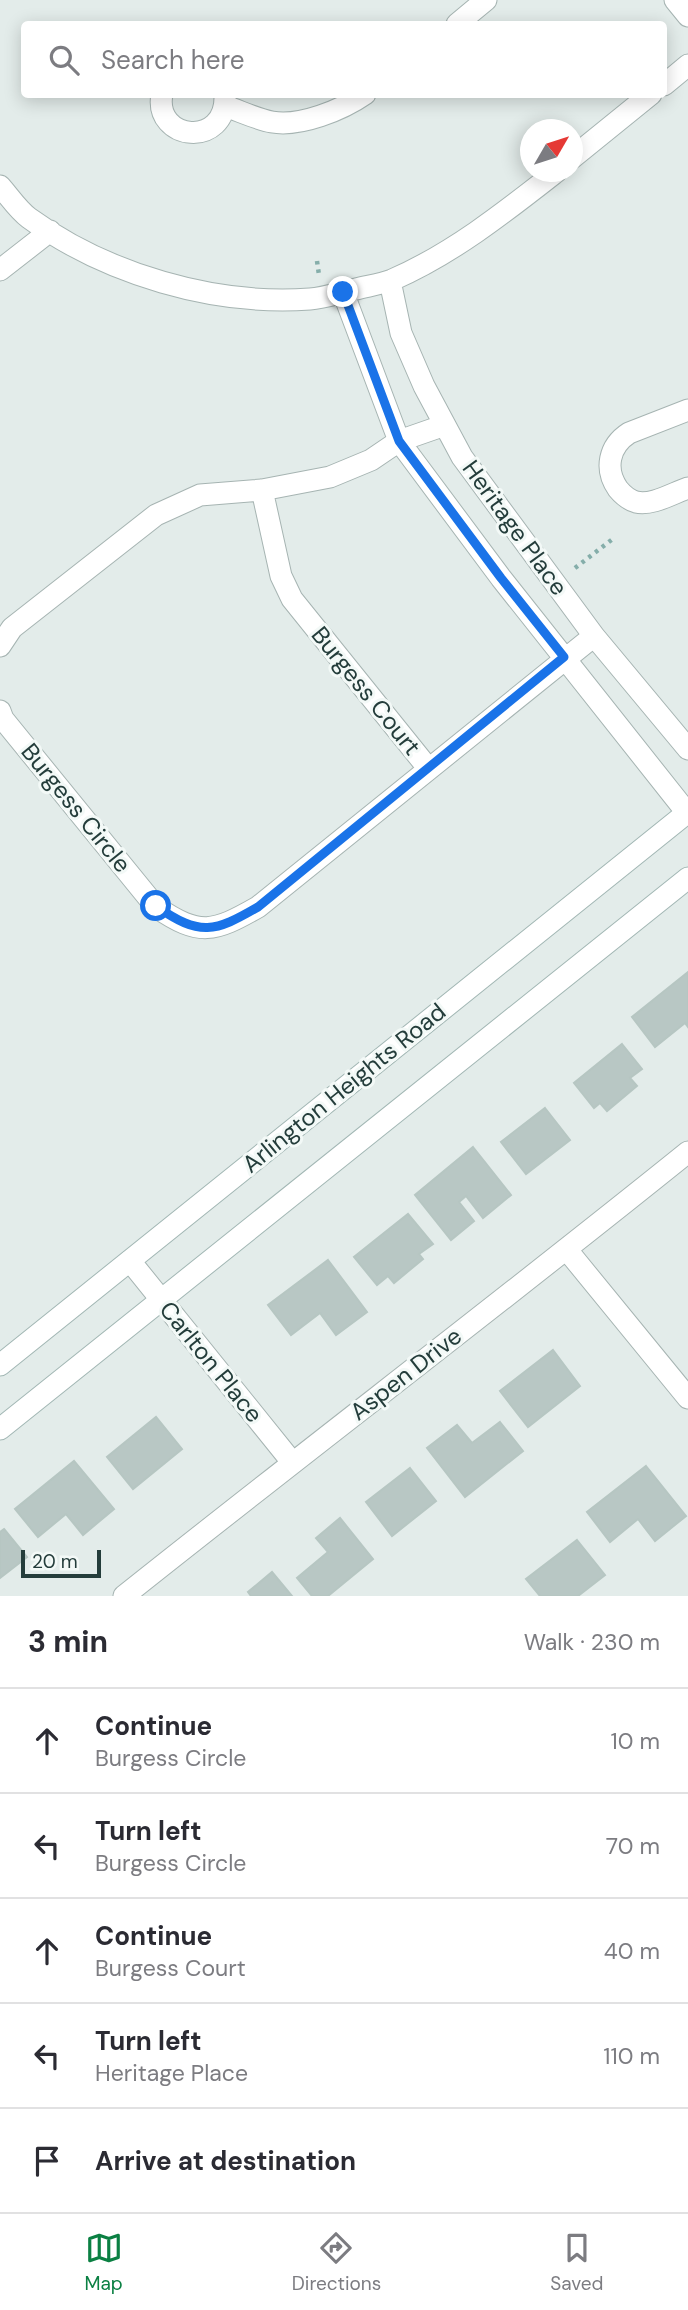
<!DOCTYPE html>
<html lang="en">
<head>
<meta charset="utf-8">
<style>
	:root { --surface:#fff; --page:#f2f2f3; --text:#2b2b33; --muted:#7c7c81; --line:#e1e1e2; --accent:#0b8043 }
	body { margin:0; font-family:"DM Sans",sans-serif; background:var(--page); color:var(--text) }
	.compass { position:absolute; left:520px; top:119px; width:63px; height:63px; border-radius:50%; background:var(--surface); box-shadow:0 4px 18px #0003; rotate:51deg }
	.scale { position:absolute; left:21px; bottom:18px; width:80px; box-sizing:border-box; padding-left:7px; border:4px solid #243d3b; border-top:0; font-size:19px; line-height:24px; white-space:nowrap; color:#243d3b; -webkit-text-stroke:5px #f3f9f7; paint-order:stroke }
	.stop { position:absolute; width:21px; height:21px; margin:-16px; border:5px solid #1a73e8; border-radius:50%; background:#fff }
	.stop.end { background:#1a73e8; border-color:#fff; box-shadow:0 2px 7px #0008 }
	.list { margin:0; padding:0; list-style:none }
	h2 { display:flex; justify-content:space-between; align-items:center; height:91px; margin:0; padding:0 28px; font-size:30px }
	h2 small { font-size:23px; font-weight:400; color:var(--muted) }
	.list li { display:grid; grid-template-columns:46px 1fr auto; gap:21px; align-items:center; box-sizing:border-box; height:105px; padding:0 28px; border-top:2px solid var(--line) }
	.list b { display:block; font-size:26px; white-space:nowrap }
	.list p { margin:0; font-size:23px; white-space:nowrap; color:var(--muted) }
	.list em { font-size:23px; font-style:normal; color:var(--muted) }
	.icon { flex:none; width:38px; height:38px; fill:none; stroke:currentColor; stroke-width:2; stroke-linecap:round; stroke-linejoin:round }
	.map { position:relative; flex:none; width:688px; height:1596px; overflow:hidden }
	.search { position:absolute; background:var(--surface); box-shadow:0 4px 18px #0003; left:21px; right:21px; top:21px; height:77px; display:flex; align-items:center; gap:18px; box-sizing:border-box; padding:0 24px; border-radius:7px; color:var(--muted); font-size:26px }
	.sheet { height:616px; background:var(--surface) }
	nav { display:flex; justify-content:space-around; align-items:center; box-sizing:border-box; height:98px; border-top:2px solid var(--line); background:var(--surface); font-size:19px; color:var(--muted) }
	nav a { display:grid; justify-items:center; gap:4px }
	nav .on { color:var(--accent) }
	.map>svg:first-child { display:block }
	.building { fill:#b8c7c4; stroke:#b6c6c2; stroke-width:2 }
	.lines { fill:none; stroke-linecap:round; stroke-linejoin:round }
	.minor-casing { stroke:#a6b4b2; stroke-width:23 }
	.secondary-casing { stroke:#a2b7b4; stroke-width:23 }
	.path { stroke:#85aeaa; stroke-width:4.5; stroke-dasharray:3.5 5; stroke-linecap:butt }
	.minor { stroke:#fff; stroke-width:21 }
	.secondary { stroke:#fff; stroke-width:21 }
	.route { stroke:#1a73e8; stroke-width:9 }
	.labels { text-anchor:middle; stroke-width:6; stroke-linejoin:round; paint-order:stroke }
	.street-label { font-size:24px; fill:#243d3b; stroke:#f3f9f7 }
</style>
</head>
<body>
<div class="map">
<svg width="688" height="1596" viewBox="0 0 688 1596">
	<rect width="100%" height="100%" fill="#e3ecea"/>
	<!-- building -->
	<path class="building" d="M688,972V1027L685,1023L655,1047L632,1017Z
		M622,1044L642,1069L630,1078L637,1086L607,1111L600,1103L594,1108L574,1083Z
		M545,1108L570,1140L526,1174L501,1142Z
		M473,1147L511,1195L483,1218L466,1196L459,1202L474,1221L451,1240L415,1195Z
		M408,1214L433,1244L419,1254L423,1259L394,1283L388,1276L377,1285L354,1257Z
		M328,1260L367,1312L336,1335L320,1313L291,1335L268,1305Z
		M553,1350L580,1386L528,1427L500,1391Z
		M156,1417L182,1449L133,1489L107,1457Z
		M500,1422L523,1451L465,1497L427,1448L457,1425L472,1443Z
		M74,1461L114,1509L83,1535L66,1514L38,1537L15,1509Z
		M646,1466L686,1516L655,1541L638,1519L610,1542L587,1512Z
		M410,1468L436,1501L392,1536L366,1502Z
		M340,1518L373,1559L328,1596H312L297,1578L328,1552L316,1538Z
		M4,1529L27,1557L0,1578V1532Z
		M577,1540L605,1575L578,1596H540L526,1579Z
		M272,1572L292,1596H251L248,1592Z"/>
	<g class="lines">
		<defs>
			<path id="minor" d="M675,0L688,16
				M457,24L486,0
				M664,85L688,65
				M162,94C153,141 227,149 225,95
				M225,106C240,111 256,119 272,122C300,127 342,110 365,94
				M572,158L651,94
				M0,186C9,196 18,210 29,218C106,274 214,306 310,299C325,298 341,292 356,289C368,286 381,284 392,280C452,254 505,212 556,172
				M0,270L50,231
				M390,281L401,333L424,386L462,457L594,636L688,749
				M343,292L399,441L501,578L688,814
				M688,410L629,433C609,446 604,469 618,489C623,495 629,500 636,502C652,506 673,493 688,488
				M262,490L281,576L292,599L428,768
				M0,646L12,628L156,515L200,495L262,490L330,477L371,460L399,441L445,425
				M0,711L3,719L156,907C200,937 214,932 258,907L594,636
				M567,1250L688,1398
				M130,1261L292,1462
				M124,1596C311,1447 502,1302 688,1152"/>
			<path id="secondary" d="M0,1365L688,812
				M0,1429L688,878"/>
		</defs>
		<!-- minor casing -->
		<use href="#minor" class="minor-casing"/>
		<!-- secondary casing -->
		<use href="#secondary" class="secondary-casing"/>
		<!-- path -->
		<path class="path" d="M317,261L319,275
			M575,568L614,538"/>
		<!-- minor -->
		<use href="#minor" class="minor"/>
		<!-- secondary -->
		<use href="#secondary" class="secondary"/>
	</g>
	<g class="lines">
		<!-- route -->
		<path class="route" d="M156,906C200,937 215,932 258,907L564,657L501,578L399,441L343,292"/>
	</g>
	<g class="labels">
		<!-- street labels -->
		<g class="street-label">
			<text transform="translate(515 528) rotate(54)" y="8">Heritage Place</text>
			<text transform="translate(366 691) rotate(51)" y="8">Burgess Court</text>
			<text transform="translate(76 808) rotate(51)" y="8">Burgess Circle</text>
			<text transform="translate(344 1088) rotate(-39)" y="8">Arlington Heights Road</text>
			<text transform="translate(211 1362) rotate(51)" y="8">Carlton Place</text>
			<text transform="translate(406 1374) rotate(-38)" y="8">Aspen Drive</text>
		</g>
	</g>
</svg>
<svg class="compass" viewBox="-18 -18 36 36"><path d="M0-13l5 13h-10z" fill="#e53935"/><path d="M0 13l5-13h-10z" fill="#7c7c81"/></svg>
<div class="scale">20 m</div>
<div class="stop" style="left:156px;top:906px"></div>
<div class="stop end" style="left:343px;top:292px"></div>
<div class="search"><svg class="icon" aria-label="search" viewBox="0 0 24 24"><circle cx="10" cy="10" r="6"/><path d="M15 15l6 6"/></svg>Search here</div>
</div>
<section class="sheet">
<h2>3 min<small>Walk · 230 m</small></h2>
<ul class="list">
<li><svg class="icon" aria-label="ahead" viewBox="0 0 24 24"><path d="M12 20V5M6 11l6-6 6 6"/></svg><div><b>Continue</b><p>Burgess Circle</p></div><em>10 m</em></li>
<li><svg class="icon" aria-label="left" viewBox="0 0 24 24"><path d="M17 20v-9H6M10 6l-5 5 5 5"/></svg><div><b>Turn left</b><p>Burgess Circle</p></div><em>70 m</em></li>
<li><svg class="icon" aria-label="ahead" viewBox="0 0 24 24"><path d="M12 20V5M6 11l6-6 6 6"/></svg><div><b>Continue</b><p>Burgess Court</p></div><em>40 m</em></li>
<li><svg class="icon" aria-label="left" viewBox="0 0 24 24"><path d="M17 20v-9H6M10 6l-5 5 5 5"/></svg><div><b>Turn left</b><p>Heritage Place</p></div><em>110 m</em></li>
<li><svg class="icon" aria-label="arrive" viewBox="0 0 24 24"><path d="M6 21V4h12l-3 4 3 4H6"/></svg><div><b>Arrive at destination</b></div></li>
</ul>
</section>
<nav>
<a class="on"><svg class="icon" aria-label="map" viewBox="0 0 24 24"><path d="M3 6l6-2 6 2 6-2v14l-6 2-6-2-6 2zM9 4v14M15 6v14"/></svg>Map</a>
<a><svg class="icon" aria-label="directions" viewBox="0 0 24 24"><path d="M12 3l9 9-9 9-9-9zM9 14v-3h6M13 9l2 2-2 2"/></svg>Directions</a>
<a><svg class="icon" aria-label="saved" viewBox="0 0 24 24"><path d="M7 4h10v16l-5-4-5 4z"/></svg>Saved</a>
</nav>
</body>
</html>
